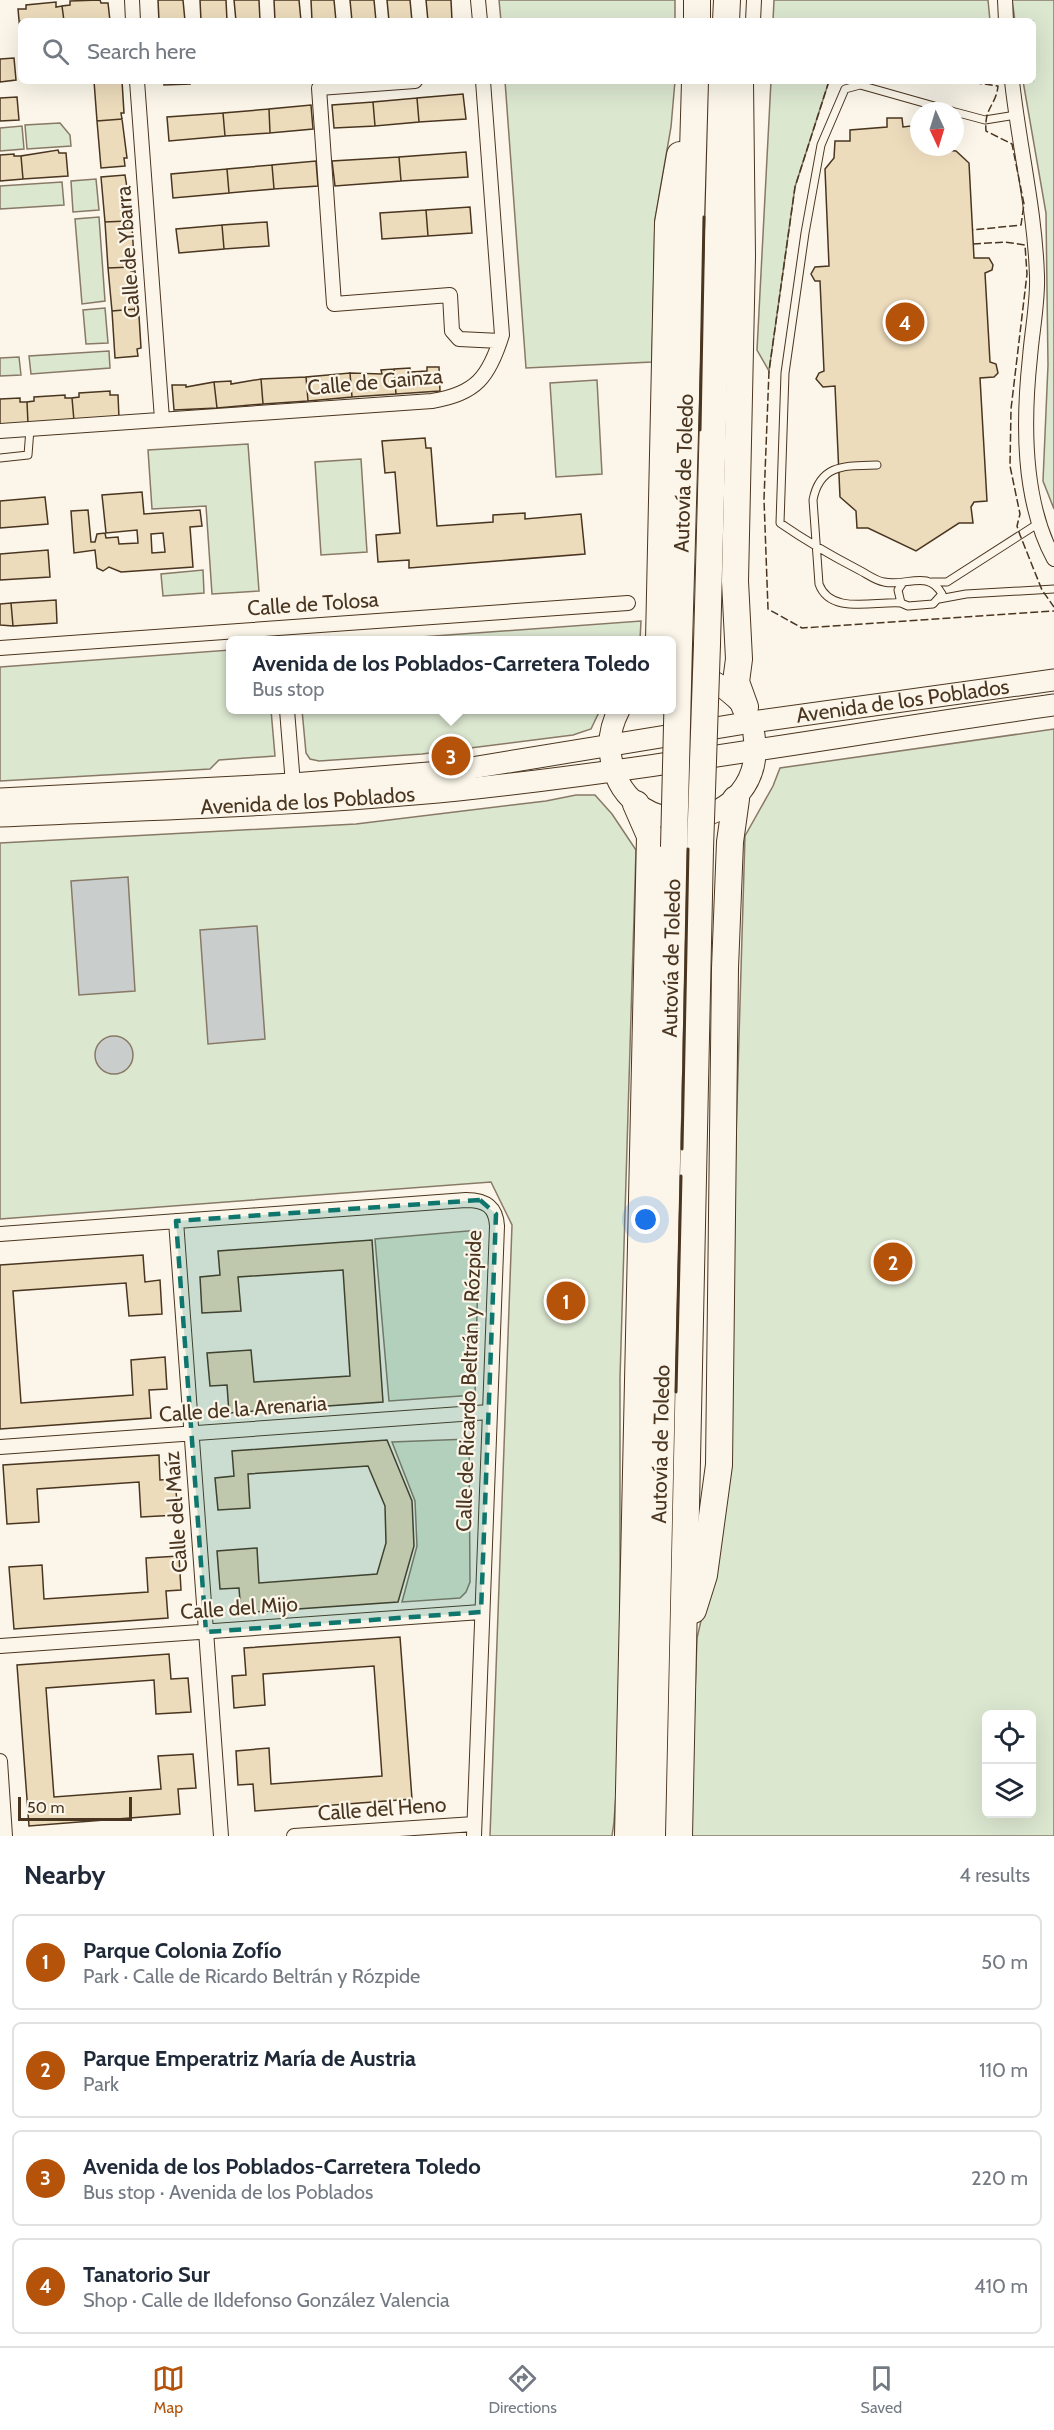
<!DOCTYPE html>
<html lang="en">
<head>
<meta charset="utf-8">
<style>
	:root { --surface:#fff; --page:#f6f6f7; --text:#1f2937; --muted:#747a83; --line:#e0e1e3; --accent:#b45309 }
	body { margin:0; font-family:Cabin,sans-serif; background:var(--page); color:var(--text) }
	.controls { position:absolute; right:18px; bottom:18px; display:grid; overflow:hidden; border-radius:9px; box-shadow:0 6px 24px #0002 }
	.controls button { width:54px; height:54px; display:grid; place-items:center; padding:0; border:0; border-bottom:2px solid var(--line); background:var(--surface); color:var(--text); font:30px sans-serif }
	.compass { position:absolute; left:910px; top:102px; width:54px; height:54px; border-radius:50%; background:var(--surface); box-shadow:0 6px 24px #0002; rotate:176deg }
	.scale { position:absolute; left:18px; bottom:15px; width:114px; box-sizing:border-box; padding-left:6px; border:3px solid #4a3520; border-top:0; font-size:16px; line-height:21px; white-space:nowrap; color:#4a3520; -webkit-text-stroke:4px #fbf6e9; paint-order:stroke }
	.you { position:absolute; left:646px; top:1220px; width:21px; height:21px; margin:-15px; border:4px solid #fff; border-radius:50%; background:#1a73e8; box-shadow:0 0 0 9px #1a73e833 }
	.badge { display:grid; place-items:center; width:39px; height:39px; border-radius:50%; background:var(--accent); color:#fff; font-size:20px; font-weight:700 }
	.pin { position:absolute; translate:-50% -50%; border:3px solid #fff; box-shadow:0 2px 6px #0006 }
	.popup { position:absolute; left:226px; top:636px; width:450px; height:78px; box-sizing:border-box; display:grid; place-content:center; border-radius:9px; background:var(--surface); filter:drop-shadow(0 2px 4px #0005); font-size:20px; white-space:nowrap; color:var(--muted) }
	.popup b { font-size:22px; color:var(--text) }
	.popup::after { content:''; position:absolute; left:50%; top:100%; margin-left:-12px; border:12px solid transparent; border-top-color:var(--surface) }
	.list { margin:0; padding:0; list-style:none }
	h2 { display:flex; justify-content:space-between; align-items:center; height:78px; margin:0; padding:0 24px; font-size:26px }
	h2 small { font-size:20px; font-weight:400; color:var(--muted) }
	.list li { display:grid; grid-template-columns:39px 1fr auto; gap:18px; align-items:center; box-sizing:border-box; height:96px; margin:0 12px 12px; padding:0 12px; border:2px solid var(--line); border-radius:9px }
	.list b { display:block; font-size:22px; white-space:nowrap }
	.list p { margin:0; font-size:20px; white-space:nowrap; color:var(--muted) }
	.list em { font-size:20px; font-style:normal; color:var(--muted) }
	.icon { flex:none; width:33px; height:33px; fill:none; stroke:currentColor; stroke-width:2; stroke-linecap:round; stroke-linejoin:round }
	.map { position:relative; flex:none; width:1054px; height:1836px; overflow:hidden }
	.search { position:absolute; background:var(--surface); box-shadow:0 6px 24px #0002; left:18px; right:18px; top:18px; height:66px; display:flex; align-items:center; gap:15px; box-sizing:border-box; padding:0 21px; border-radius:9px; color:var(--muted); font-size:22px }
	.sheet { height:510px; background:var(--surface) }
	nav { display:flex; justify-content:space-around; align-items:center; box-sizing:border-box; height:84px; border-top:2px solid var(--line); background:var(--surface); font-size:16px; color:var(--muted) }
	nav a { display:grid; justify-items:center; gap:3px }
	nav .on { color:var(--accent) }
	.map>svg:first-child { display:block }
	.green { fill:#dce7d0; stroke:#887966; stroke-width:1.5; fill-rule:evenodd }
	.water { fill:#c9cecd; stroke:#887966; stroke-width:1.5 }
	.building { fill:#ecdcbc; stroke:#4a3520; stroke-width:1.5; fill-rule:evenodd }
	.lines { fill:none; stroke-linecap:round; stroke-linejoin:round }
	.lane-casing { stroke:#4a3520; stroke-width:9 }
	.street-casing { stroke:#4a3520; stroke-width:16 }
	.primary-casing { stroke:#4a3520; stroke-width:23 }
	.highway-casing { stroke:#4a3520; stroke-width:28 }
	.lane { stroke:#fbf6e9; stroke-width:7 }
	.street { stroke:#fbf6e9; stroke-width:14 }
	.primary { stroke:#fbf6e9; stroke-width:21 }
	.highway { stroke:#fbf6e9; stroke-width:26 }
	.highway-bridge-casing { stroke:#4a3520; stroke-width:28; stroke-linecap:butt }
	.highway-bridge { stroke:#fbf6e9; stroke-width:26 }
	.fence { stroke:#4a3520; stroke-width:1.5; stroke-dasharray:8 3; stroke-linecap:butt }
	.wall { stroke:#4a3520; stroke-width:3 }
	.marked { fill:#0f766e; fill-opacity:0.2; stroke:#0f766e; stroke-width:4.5; stroke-dasharray:12 8; stroke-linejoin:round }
	.labels { text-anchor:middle; stroke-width:4.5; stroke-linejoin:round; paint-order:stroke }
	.street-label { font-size:21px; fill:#4a3520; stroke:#fbf6e9 }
</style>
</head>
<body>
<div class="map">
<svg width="1054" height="1836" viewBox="0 0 1054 1836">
	<rect width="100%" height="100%" fill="#fbf6e9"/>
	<!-- green -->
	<path class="green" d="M499,0H675V21H501Z
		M774,0H988L990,21H773Z
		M1012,0H1054V509L1043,481L1048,365L1046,213L1023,81H1033V21H1015Z
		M505,81H675L671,127L655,219L652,362L526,368Z
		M771,81H829L795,187L769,371L757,350Z
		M60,123L70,135L71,146L27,149L25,125Z
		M22,126L24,149L0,151V128Z
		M96,179L99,210L73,212L71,181Z
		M62,182L64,205L0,209V186Z
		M99,217L105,301L82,304L75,219Z
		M105,308L108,343L86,344L83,310Z
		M109,351L110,368L31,374L29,356Z
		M19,357L21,375L0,376V358Z
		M597,380L602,474L556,477L550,383Z
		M248,444L259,591L212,594L206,506L152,509L148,450Z
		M361,459L367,552L321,555L315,462Z
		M203,570L204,593L163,596L161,574Z
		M641,621L640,640H379Z
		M230,650L231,710H271L275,756L219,760L210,769L0,781V667Z
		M302,710H600L591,729L573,735L422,754L319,761L310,759L306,753Z
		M1054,729V1836H690L697,1638L716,1556L726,1474L745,836L773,786L780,768ZM986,1714H1032V1814H986Z
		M576,795H595L612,814L636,850L620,1378V1737L614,1822L612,1836H490L512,1225L491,1182L0,1219V843L356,824L546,801Z
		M479,1230L475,1395L389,1401L375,1239Z
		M469,1439L470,1582L466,1592L460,1598L402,1602L417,1546L415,1501L392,1442Z"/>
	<!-- water -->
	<path class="water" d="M128,877L135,991L79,995L71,881Z
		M257,926L265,1039L208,1044L200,930Z
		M95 1055a19 19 0 1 1 38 0a19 19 0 1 1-38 0Z"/>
	<!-- building -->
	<path class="building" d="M100,0L101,3H108L110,21H64L62,6L70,5V1Z
		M158,0H183L185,21H159Z
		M200,0H226L227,21H201Z
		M234,0H259L260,21H236Z
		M274,0H299L301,21H275Z
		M311,0H334L336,21H312Z
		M350,0H374L376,21H352Z
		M387,0H410L412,21H389Z
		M426,0H451L452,21H428Z
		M56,2V7L62,6L64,21H21L20,31L18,9H26V5Z
		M14,58L16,80L0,82V59Z
		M94,81H122L124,113H121L122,119L97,121Z
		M164,81H189L190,84L164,85Z
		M463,94L466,119L419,122L417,98Z
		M17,97L19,120L0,121V98Z
		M417,98L419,122L375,126L373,102Z
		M373,102L375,126L334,128L332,105Z
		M311,105L313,129L270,133L269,109Z
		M269,109L270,133L225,136L223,113Z
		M223,113L225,136L169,141L167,117Z
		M887,118H902L903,127L919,125V147H943L944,150L956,151L969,163L974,258H989L993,265L992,270L985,273L990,362L996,364L998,373L994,377L980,378L987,501L974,502L971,507L973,523H959L916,551L868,528H857L856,511L840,497L835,386L823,387L816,379L819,373L824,371L820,281H815L811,274L815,267L829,266L825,169L834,158L835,141H850V130L887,127Z
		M122,119L127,158H124L125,166L101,168L97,121Z
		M58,150L59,153H66L68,176L23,179L21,156Z
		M466,152L468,177L401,181L399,157Z
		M14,154V156H21L23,179L0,181V155Z
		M399,157L401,181L335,186L332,161Z
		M316,161L318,186L274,189L272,165Z
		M272,165L274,189L229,193L227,169Z
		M227,169L229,193L173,198L171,174Z
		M125,175L131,213H126L127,221L105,222L101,177Z
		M470,207L472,233L428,236L426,210Z
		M426,210L428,236L382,239L380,213Z
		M127,221L128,227H132L134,258H131V267L108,268L105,222Z
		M267,222L269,246L224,249L222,225Z
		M222,225L224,249L179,253L176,229Z
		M131,267V271H135L138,302H135V309L112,311L108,268Z
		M135,309V317L139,316L141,348L137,349L138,356L115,358L112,311Z
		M427,367H439L440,391L396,394L394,369L410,368V372L427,371Z
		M394,369L396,394L352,397L350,373L382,374L381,370Z
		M350,373L352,397L308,401L306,377Z
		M306,377L308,401L263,404L261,379Z
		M261,379L263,404L217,408L214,382L231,381V384Z
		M214,382L217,408L174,410L172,385H186V387Z
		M110,391V395H118L119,418L74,421L72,398L79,397V393Z
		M65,395V398H72L74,421L28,424L27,402L34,401V397Z
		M20,398V402H27L28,424L0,426V399Z
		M425,438L426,448H431L437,526L493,522V515L525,513V519L581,514L585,554L409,568V560L378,562L376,535L400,533L395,472L385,473L382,441Z
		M142,492L144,514L200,510L202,526L190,527L193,567L121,572L109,567L103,571L97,568L95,550L74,553L71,511L88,510L91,542H95L97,534L105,533L106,538L118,537L119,544L138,543L137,530L106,533L102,495ZM163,533L165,552L152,553L151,534Z
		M45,497L48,524L0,528V501Z
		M48,550L50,577L0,580V554Z
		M56,600L57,623L13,626L11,603Z
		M11,603L13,626L0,625V604Z
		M372,1240L383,1402L229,1413L227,1385L210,1386L207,1353L251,1350L254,1382L350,1376L343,1270L238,1277L241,1311L202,1313L200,1277L220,1275L218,1251Z
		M143,1255L145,1282L160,1280L162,1314L129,1316L126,1283L13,1291L21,1403L133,1395L131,1360L165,1357L167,1389L149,1390L151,1418L0,1429V1265Z
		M387,1440L412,1501L414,1546L398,1602L241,1613L239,1588L220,1589L217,1551L257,1548L259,1583L377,1574L386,1543L385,1506L368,1466L248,1474L250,1508L218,1510L215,1478L234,1476L232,1451Z
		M159,1455L160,1480L175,1479L178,1515L141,1517L139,1482L37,1489L39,1522L7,1524L3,1465Z
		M179,1556L181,1590L166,1591L168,1618L14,1629L9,1567L42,1565L44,1599L148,1592L146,1558Z
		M400,1637L412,1799L255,1811L253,1784L238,1785L236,1751L269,1748L271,1784L382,1776L374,1666L263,1674L265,1705L234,1708L232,1676L246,1675L244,1648Z
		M169,1654L171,1679L188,1678L191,1712L156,1714L154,1680L46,1688L54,1797L161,1789L158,1756L193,1754L196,1788L178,1789L180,1814L29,1826L17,1665Z"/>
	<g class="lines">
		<defs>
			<path id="lane" d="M955,112L985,120L1016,115
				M0,458L28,455L30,429
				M877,465C847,466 820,463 813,500L819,584C830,615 874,601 901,603
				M932,582H947L1039,523
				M902,584L898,590L901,603L908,606L933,604L942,594C928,569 906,587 884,582C876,581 867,574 859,570C832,556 806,541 780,523L785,373L805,233L821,145L845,89L860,85L952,111
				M939,599L966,594L1054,589"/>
			<path id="street" d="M132,0L133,21
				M478,0L480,21
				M1005,0L1006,21
				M753,21L754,0
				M137,81L162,419
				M415,81L319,88L334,304L450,295L452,331L459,339L500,341
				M1012,81C1019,146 1035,210 1037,276C1038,302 1032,331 1030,357C1023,422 1022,500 1054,559
				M0,431L432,401C476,394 489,377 502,335L483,81
				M0,648L628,603
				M287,710L293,784
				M176,1221L221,1836
				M0,1234L466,1200C485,1200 496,1206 497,1226L474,1836
				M0,1447L489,1412
				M0,1646L481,1612
				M0,1761L5,1836
				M294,1836L474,1824"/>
			<g id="primary">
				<path d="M672,675C702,670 724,685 744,706"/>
				<path d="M619,710C611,725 608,741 611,758C627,852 769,831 754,735"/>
				<path id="s1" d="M0,799L293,784L453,771L752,722L1054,680"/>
				<path id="s2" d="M0,816C152,809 306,805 458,790C657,769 855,733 1054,705"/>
			</g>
			<g id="highway">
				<path d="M697,21V0"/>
				<path d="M726,21L727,0"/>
				<path d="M740,81L742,256L735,581L739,659L736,682L745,707"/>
				<path d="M659,640L668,223L680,155"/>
				<path id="s3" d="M679,644L695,81"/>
				<path d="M707,644L722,81"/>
				<path d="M693,1610L704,1575L719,1465L725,968L730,842L736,799"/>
				<path d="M628,1836L650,836L636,804"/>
				<path id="s4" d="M652,1836L674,847"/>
				<path d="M679,1836L700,849"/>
			</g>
		</defs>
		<!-- lane casing -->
		<use href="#lane" class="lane-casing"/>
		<!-- street casing -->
		<use href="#street" class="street-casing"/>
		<!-- primary casing -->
		<use href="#primary" class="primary-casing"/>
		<!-- highway casing -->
		<use href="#highway" class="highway-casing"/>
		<!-- lane -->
		<use href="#lane" class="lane"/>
		<!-- street -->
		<use href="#street" class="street"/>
		<!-- primary -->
		<use href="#primary" class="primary"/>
		<!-- highway -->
		<use href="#highway" class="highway"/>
		<defs>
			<path id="highway-bridge" d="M674,847L679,644
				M700,849L707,644"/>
		</defs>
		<!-- highway-bridge casing -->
		<use href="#highway-bridge" class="highway-bridge-casing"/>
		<!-- highway-bridge -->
		<use href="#highway-bridge" class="highway-bridge"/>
		<!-- fence -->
		<path class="fence" d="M829,81L795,187L769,371L764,499L768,609L802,628L1054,611
			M963,81L998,86C996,106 984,107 986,131L1012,144L1024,204L1021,225L972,230
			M973,244L1005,242L1025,245L1027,274L1011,409L1010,466L1020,514L1017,526L1020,535L1042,590L1054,607"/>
		<!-- wall -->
		<path class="wall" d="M700,430L704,217
			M682,1149L688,849
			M676,1392L681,1176"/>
	</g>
	<!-- marked area -->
	<path class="marked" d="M480,1200L496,1214L481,1612L206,1632L176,1221Z"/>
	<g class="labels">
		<!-- street labels -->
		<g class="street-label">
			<text transform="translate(128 252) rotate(-94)" y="7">Calle de Ybarra</text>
			<text transform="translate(375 382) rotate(-5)" y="7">Calle de Gainza</text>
			<text dy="7" stroke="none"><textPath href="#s3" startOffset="171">Autovía de Toledo</textPath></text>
			<text transform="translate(313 604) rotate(-4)" y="7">Calle de Tolosa</text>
			<text dy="7" stroke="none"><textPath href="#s1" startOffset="909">Avenida de los Poblados</textPath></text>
			<text dy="7" stroke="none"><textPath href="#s2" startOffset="308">Avenida de los Poblados</textPath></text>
			<text dy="7" stroke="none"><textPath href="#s4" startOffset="878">Autovía de Toledo</textPath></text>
			<text transform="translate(469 1381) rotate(-88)" y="7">Calle de Ricardo Beltrán y Rózpide</text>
			<text transform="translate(243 1409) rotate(-4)" y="7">Calle de la Arenaria</text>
			<text dy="7" stroke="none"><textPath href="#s4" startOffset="392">Autovía de Toledo</textPath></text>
			<text transform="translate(176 1512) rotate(-94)" y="7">Calle del Maíz</text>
			<text transform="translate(239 1608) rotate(-4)" y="7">Calle del Mijo</text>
			<text transform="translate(382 1809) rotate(-4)" y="7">Calle del Heno</text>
		</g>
	</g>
</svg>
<div class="controls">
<button><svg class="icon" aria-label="locate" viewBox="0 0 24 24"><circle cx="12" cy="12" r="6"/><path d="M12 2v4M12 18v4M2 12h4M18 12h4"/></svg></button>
<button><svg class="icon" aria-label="layers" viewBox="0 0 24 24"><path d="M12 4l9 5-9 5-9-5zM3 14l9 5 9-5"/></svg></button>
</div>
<svg class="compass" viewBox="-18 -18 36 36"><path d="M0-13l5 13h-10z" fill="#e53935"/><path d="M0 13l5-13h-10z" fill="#747a83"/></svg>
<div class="scale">50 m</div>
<div class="you"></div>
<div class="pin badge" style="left:566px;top:1301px">1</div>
<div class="pin badge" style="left:893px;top:1262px">2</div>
<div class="pin badge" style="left:451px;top:756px">3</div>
<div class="popup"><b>Avenida de los Poblados-Carretera Toledo</b>Bus stop</div>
<div class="pin badge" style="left:905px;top:322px">4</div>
<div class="search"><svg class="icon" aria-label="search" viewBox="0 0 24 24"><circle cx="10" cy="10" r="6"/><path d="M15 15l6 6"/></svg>Search here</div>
</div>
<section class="sheet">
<h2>Nearby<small>4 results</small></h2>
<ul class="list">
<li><span class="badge">1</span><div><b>Parque Colonia Zofío</b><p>Park · Calle de Ricardo Beltrán y Rózpide</p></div><em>50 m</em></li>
<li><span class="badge">2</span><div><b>Parque Emperatriz María de Austria</b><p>Park</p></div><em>110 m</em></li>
<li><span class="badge">3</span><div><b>Avenida de los Poblados-Carretera Toledo</b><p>Bus stop · Avenida de los Poblados</p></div><em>220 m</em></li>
<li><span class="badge">4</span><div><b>Tanatorio Sur</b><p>Shop · Calle de Ildefonso González Valencia</p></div><em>410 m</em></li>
</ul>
</section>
<nav>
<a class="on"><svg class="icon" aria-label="map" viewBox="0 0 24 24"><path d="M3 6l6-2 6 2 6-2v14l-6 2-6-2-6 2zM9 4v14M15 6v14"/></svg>Map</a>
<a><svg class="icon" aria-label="directions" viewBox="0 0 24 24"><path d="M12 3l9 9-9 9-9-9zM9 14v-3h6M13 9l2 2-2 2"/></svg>Directions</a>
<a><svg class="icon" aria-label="saved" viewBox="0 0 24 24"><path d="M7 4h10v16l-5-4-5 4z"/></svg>Saved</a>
</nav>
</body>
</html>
